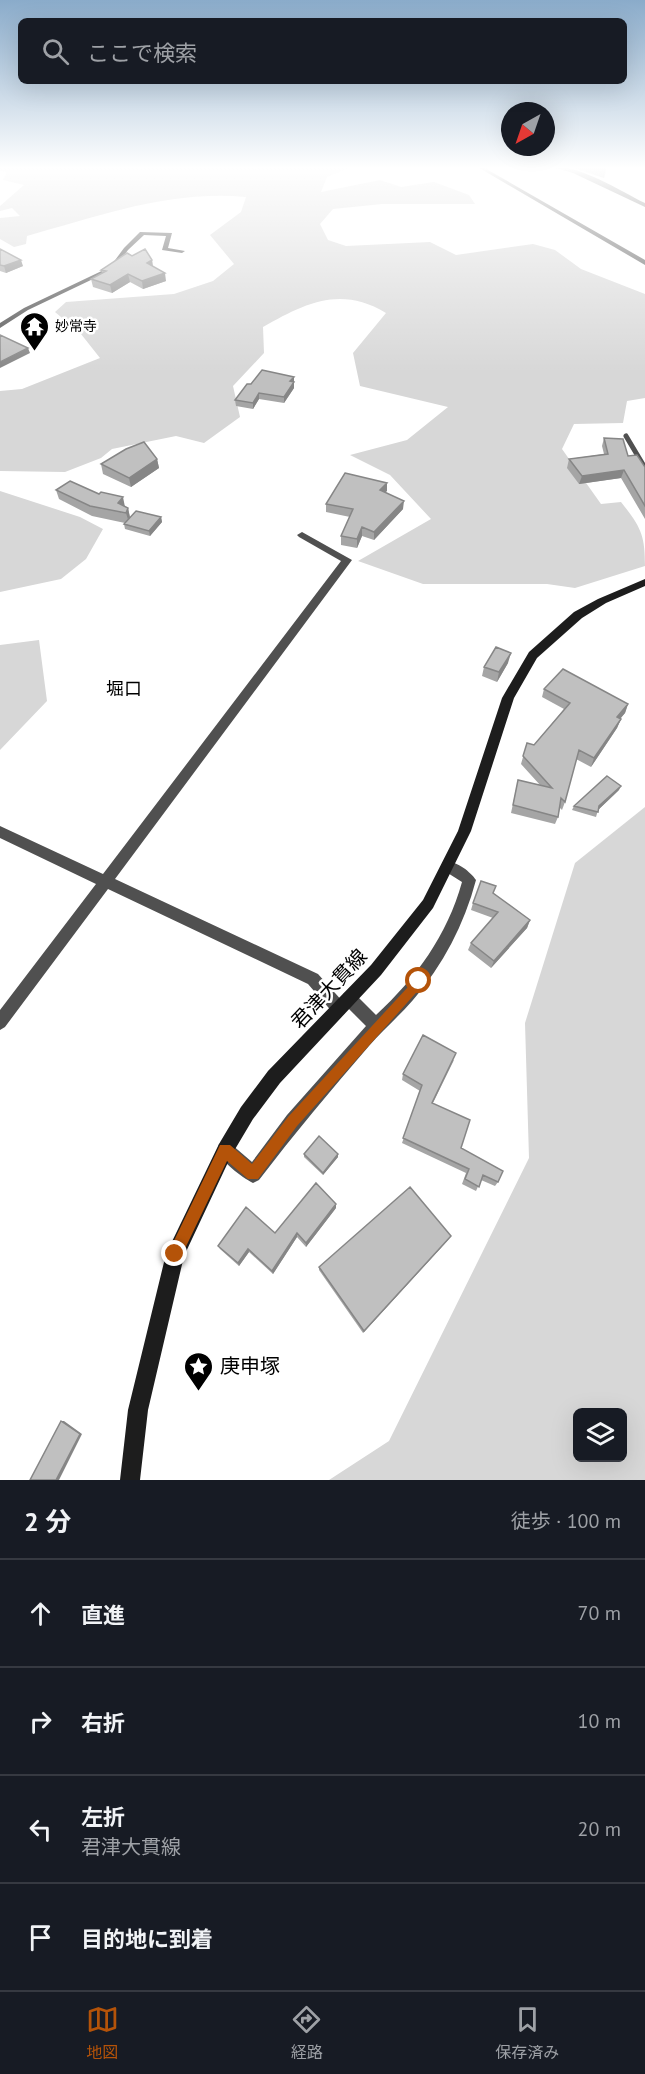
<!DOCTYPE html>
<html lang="ja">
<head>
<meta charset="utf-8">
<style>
	:root { --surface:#171b24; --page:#242831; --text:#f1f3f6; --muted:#9ea1a6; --line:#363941; --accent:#b45309 }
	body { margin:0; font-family:"PT Sans","Noto Sans JP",sans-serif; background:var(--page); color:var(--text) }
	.controls { position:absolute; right:18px; bottom:18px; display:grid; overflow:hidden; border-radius:9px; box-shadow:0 6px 24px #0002 }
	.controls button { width:54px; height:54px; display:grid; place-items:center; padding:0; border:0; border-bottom:2px solid var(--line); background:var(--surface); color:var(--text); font:30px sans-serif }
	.compass { position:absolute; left:501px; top:102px; width:54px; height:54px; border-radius:50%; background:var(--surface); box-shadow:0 6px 24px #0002; rotate:220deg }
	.stop { position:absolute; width:18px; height:18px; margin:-14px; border:4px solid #b45309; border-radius:50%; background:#fff }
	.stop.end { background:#b45309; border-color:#fff; box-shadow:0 2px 6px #0008 }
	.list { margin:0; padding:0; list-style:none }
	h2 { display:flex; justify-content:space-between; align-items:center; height:78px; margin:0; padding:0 24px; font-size:26px }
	h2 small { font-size:20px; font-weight:400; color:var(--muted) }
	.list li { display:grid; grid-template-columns:39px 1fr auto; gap:18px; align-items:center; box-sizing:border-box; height:108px; padding:0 24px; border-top:2px solid var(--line) }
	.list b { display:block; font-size:22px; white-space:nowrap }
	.list p { margin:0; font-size:20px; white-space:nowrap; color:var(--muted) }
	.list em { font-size:20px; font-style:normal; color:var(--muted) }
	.icon { flex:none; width:33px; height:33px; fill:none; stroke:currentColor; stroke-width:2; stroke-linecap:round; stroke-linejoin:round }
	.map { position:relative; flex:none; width:645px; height:1480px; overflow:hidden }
	.search { position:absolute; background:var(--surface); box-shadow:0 6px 24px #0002; left:18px; right:18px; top:18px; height:66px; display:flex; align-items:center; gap:15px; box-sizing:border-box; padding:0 21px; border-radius:9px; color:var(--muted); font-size:22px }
	.sheet { height:510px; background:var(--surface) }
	nav { display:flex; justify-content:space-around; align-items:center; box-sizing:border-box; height:84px; border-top:2px solid var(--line); background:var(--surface); font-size:16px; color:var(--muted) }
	nav a { display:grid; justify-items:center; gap:3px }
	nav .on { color:var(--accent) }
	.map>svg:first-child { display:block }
	.green { fill:#d7d7d7; fill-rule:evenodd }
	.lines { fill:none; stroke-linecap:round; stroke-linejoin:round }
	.service { stroke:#505050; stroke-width:5 }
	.minor { fill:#505050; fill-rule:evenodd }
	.tertiary { fill:#505050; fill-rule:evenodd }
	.secondary { fill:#1d1d1d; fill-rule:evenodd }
	.wall { fill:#a5a5a5 }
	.shaded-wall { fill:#868686 }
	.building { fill:#c0c0c0; stroke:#868686; stroke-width:1.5 }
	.route { fill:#b45309 }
	.labels { text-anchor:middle; stroke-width:5; stroke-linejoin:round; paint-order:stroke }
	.far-poi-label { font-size:14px; fill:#000; stroke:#fff; text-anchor:start }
	.neighbourhood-label { font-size:18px; fill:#000; stroke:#fff }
	.near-street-label { font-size:20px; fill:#000; stroke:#fff }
	.near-poi-label { font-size:20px; fill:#000; stroke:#fff; text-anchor:start }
</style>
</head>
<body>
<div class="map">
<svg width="645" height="1480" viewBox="0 0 645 1480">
	<rect width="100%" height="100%" fill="#fff"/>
	<!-- green -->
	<path class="green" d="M0,166H129L141,169L156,166H353L327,177L321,192L380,180L401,187L434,182L469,195L475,204H382L333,209L320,224L328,240L346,246L430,242L456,255L533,244L555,250L581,269L645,294V398L627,401L623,423L574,424L562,449L601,504L621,502C641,527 645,535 645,566L575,588L547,584H423L358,561L431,519L390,475L350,455L407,440L448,407L360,386L353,353L386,313C340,285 304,304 263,327L264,353L233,386L240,417L204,443L176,436L112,449L101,458L65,472L0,471V391L22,389L100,358L81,334L55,312L66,302L174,294L213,281L234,264L210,235L241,212L246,197C170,190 99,216 27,236L26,244L14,247L0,239V218L20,216L12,208L0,211V206L24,185L3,180L7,172L0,171Z
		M0,491L80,517L103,529L86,559L61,579L0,592Z
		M39,640L47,701L0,750V645Z
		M645,807V1480H329L389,1441L529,1158L525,1023L575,863ZM578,1412H622V1458H578Z"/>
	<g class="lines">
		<!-- service -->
		<path class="service" d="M626,436L645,468"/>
		<!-- minor -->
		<path class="minor" d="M476,166H481L645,260V265Z
			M140,232L172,233L168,248L185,251L182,253L162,250L166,236L144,235L128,250L114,269L28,310L0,328V323L24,308L110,267L124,248Z
			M302,532L352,560L115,879L318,974L344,1003L341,998L344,993L349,991L354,993L376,1015C416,978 447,936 462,882L443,870L441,866L443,862C454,859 470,871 476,880C464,925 443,965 413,1000C399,1016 383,1030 369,1046C331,1090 294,1134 259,1180L253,1183C241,1177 222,1162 217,1150L219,1144L225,1142L231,1144L252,1162L287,1115L366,1026L344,1004L347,1009L344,1014L339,1016L334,1014L308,984L108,889L5,1027L0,1030V1010L96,884L0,838V826L103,874L341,561L299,537L297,535Z"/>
		<!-- tertiary -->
		<path class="tertiary" d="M549,166C578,164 619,190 645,203V207L573,173Z"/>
		<!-- secondary -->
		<path class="secondary" d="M645,579V586L606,603L582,618L537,658L514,698L471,831L433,908L381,975L280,1083L253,1119L231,1156L184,1256L148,1410L140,1480H120L128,1410L166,1254L219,1144L241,1107L268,1071L371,965L423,900L458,831L502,698L529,652L574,612L598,599Z"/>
	</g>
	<!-- wall -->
	<path class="wall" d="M568,166H607L604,178Z
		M0,249L23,266L6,273L0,271Z
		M132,256L152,260L153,267L166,281L143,289L130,282L112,293L93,287L91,279L102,273L101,270Z
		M294,377V388L284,403L259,399L253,409L236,406L235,400L251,384Z
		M604,438L628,456L645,467V519L621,478L579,484L567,468L569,459L604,454L602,446Z
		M157,459L159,468L131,487L103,474L101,464Z
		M56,490L125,507L128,508L130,517H161L162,522L150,536L125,529L124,524L125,523L92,516L59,499Z
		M387,491L385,492L403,509L374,540L362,536L357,548L341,545V536L350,517L326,512V504Z
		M508,663L497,682L482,676L484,667Z
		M544,689L628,704L625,713L620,719H621L617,728L591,767L576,759L565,802L562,810L560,808L558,817L555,824L511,813L518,780L540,785L521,764L527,743L534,745L564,709L542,697Z
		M619,790L598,810L596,817L572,810L574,806Z
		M493,893L530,920L527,928L491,968L468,950L471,943L493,918L471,910L473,903Z
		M454,1060L433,1103L461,1148L498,1182L495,1186L481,1180L476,1191L462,1184L466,1173L402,1143L420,1091L402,1080L403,1074Z
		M304,1154L338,1157L323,1175L304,1157Z
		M336,1208L306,1247L297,1237L273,1274L249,1252L239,1266L220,1249L218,1246L275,1233Z
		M448,1240L363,1333L319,1270V1267Z"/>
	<!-- shaded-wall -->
	<path class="shaded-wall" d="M21,260L23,266L6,273L4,266Z
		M152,260L153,268L147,263Z
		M165,273L166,281L143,289L142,281Z
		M128,274L130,282L112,293L110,285Z
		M28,348L30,353L0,368V362Z
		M294,377V388L284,403V397L290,381Z
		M259,393V399L253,409V403Z
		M157,459L159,468L131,487L129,478Z
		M624,470L621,478L579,484L582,476Z
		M387,483V491L379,498L380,490Z
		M123,497L125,507L120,513L118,503Z
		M404,501L403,509L374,540V532Z
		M128,508L130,518L129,523L126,513Z
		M161,517L162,522L150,536L149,531Z
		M362,527V536L357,548V539Z
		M511,653L508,663L497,682L499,672Z
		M628,704L625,713L614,726L617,717Z
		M621,719L617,728L591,767L594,758Z
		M621,786L619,790L597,811L599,806Z
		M530,920L527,928L491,968L494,961Z
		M338,1154V1157L323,1175V1173Z
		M336,1204V1208L306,1247V1243Z
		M297,1233V1237L273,1274L272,1271Z
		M451,1236L448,1240L363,1333L364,1331Z
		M248,1249L249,1252L239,1266L238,1263Z
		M61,1421H64L82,1434L59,1480H56Z"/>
	<!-- building -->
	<path class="building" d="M0,249L21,260L4,266L0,265Z
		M145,249L152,260L147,263L165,273L142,281L128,274L110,285L91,279L106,271L101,270L127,253L132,256Z
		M0,335L28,348L0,362Z
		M262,370L294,377L290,381L294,382L284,397L259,393L253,403L235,400L247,384H251Z
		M604,438L623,439L628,456L637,455L645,467V506L624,470L582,476L569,459L608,454Z
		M144,442L157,459L129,478L101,464L126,449Z
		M345,473L387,483L380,490L404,501L374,532L362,527L357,539L341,536L353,509L326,504Z
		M70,481L99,494L101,492L123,497L118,503L128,508L126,513L90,506L56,490Z
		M136,511L161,517L149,531L124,524Z
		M496,647L511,653L499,672L484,667Z
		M563,669L628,704L617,717L621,719L594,758L579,750L565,802L561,798L558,817L513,805L518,780L552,788L523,756L527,743L534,745L570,703L544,689Z
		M607,776L621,786L599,806L598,812L574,806Z
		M481,881L496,886L493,893L530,920L494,961L471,943L498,912L473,903Z
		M423,1035L456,1053L432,1103L470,1120L461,1148L503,1171L498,1182L483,1175L479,1187L465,1179L469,1169L403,1138L422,1085L403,1074Z
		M319,1136L338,1154L323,1173L304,1154Z
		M316,1183L336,1204L306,1243L297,1233L272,1271L248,1249L238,1263L218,1246L246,1207L275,1233Z
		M410,1187L451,1236L364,1331L319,1267Z
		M61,1421L80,1434L56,1480H30Z"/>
	<!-- sky -->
	<linearGradient id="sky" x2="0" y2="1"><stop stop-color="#8aabca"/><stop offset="0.45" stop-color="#fff"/><stop offset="1" stop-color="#fff" stop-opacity="0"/></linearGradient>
	<rect width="645" height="373" fill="url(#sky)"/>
	<!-- route -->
	<path class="route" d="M419,975L423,976V985L297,1126L258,1179H248L227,1161L180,1259L175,1262L170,1259L168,1254L170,1249L220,1145H230L252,1164L288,1117Z"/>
	<!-- icons -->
	<defs>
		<symbol id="temple-pin" viewBox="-11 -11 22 30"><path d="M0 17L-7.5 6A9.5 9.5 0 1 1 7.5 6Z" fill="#000" stroke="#fff"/><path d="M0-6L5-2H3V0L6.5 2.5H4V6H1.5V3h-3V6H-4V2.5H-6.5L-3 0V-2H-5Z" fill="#fff"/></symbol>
		<symbol id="sight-pin" viewBox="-11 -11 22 30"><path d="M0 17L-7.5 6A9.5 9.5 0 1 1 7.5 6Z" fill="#000" stroke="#fff"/><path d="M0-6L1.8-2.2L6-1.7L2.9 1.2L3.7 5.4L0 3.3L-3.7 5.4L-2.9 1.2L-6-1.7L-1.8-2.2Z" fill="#fff"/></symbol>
	</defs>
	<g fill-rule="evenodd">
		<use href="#temple-pin" x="18" y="310" width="33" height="45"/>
		<use href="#sight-pin" x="182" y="1350" width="33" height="45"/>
	</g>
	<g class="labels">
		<!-- far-poi labels -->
		<g class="far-poi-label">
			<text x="55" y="331">妙常寺</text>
		</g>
		<!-- neighbourhood labels -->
		<g class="neighbourhood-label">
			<text x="124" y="695">堀口</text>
		</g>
		<!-- near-street labels -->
		<g class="near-street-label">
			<text transform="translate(329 989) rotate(-47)" y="7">君津大貫線</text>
		</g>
		<!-- near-poi labels -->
		<g class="near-poi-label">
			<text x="220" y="1373">庚申塚</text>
		</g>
	</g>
</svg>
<div class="controls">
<button><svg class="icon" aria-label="layers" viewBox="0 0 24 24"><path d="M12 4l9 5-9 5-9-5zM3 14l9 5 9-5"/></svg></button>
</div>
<svg class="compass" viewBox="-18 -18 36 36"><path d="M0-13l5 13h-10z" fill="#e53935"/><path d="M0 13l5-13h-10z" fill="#9ea1a6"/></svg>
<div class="stop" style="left:419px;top:981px"></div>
<div class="stop end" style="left:175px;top:1254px"></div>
<div class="search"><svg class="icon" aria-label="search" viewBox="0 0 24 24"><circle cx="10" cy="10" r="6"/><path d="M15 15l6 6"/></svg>ここで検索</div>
</div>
<section class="sheet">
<h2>2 分<small>徒歩 · 100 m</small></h2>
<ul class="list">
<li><svg class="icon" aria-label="ahead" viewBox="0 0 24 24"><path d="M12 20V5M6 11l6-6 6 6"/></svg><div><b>直進</b></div><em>70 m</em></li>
<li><svg class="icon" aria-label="right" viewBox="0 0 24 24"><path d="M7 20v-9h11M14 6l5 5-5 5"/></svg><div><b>右折</b></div><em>10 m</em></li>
<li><svg class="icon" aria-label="left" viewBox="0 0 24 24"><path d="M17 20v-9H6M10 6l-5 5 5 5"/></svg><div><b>左折</b><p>君津大貫線</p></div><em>20 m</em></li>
<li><svg class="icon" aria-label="arrive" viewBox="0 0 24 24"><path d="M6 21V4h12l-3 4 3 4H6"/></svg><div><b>目的地に到着</b></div></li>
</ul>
</section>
<nav>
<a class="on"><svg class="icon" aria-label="map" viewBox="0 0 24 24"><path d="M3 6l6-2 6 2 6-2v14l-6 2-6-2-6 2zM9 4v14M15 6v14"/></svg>地図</a>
<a><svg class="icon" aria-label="directions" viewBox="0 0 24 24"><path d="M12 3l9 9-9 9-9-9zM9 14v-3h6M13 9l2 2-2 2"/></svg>経路</a>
<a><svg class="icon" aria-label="saved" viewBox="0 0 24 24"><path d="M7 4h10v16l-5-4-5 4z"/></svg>保存済み</a>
</nav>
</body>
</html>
